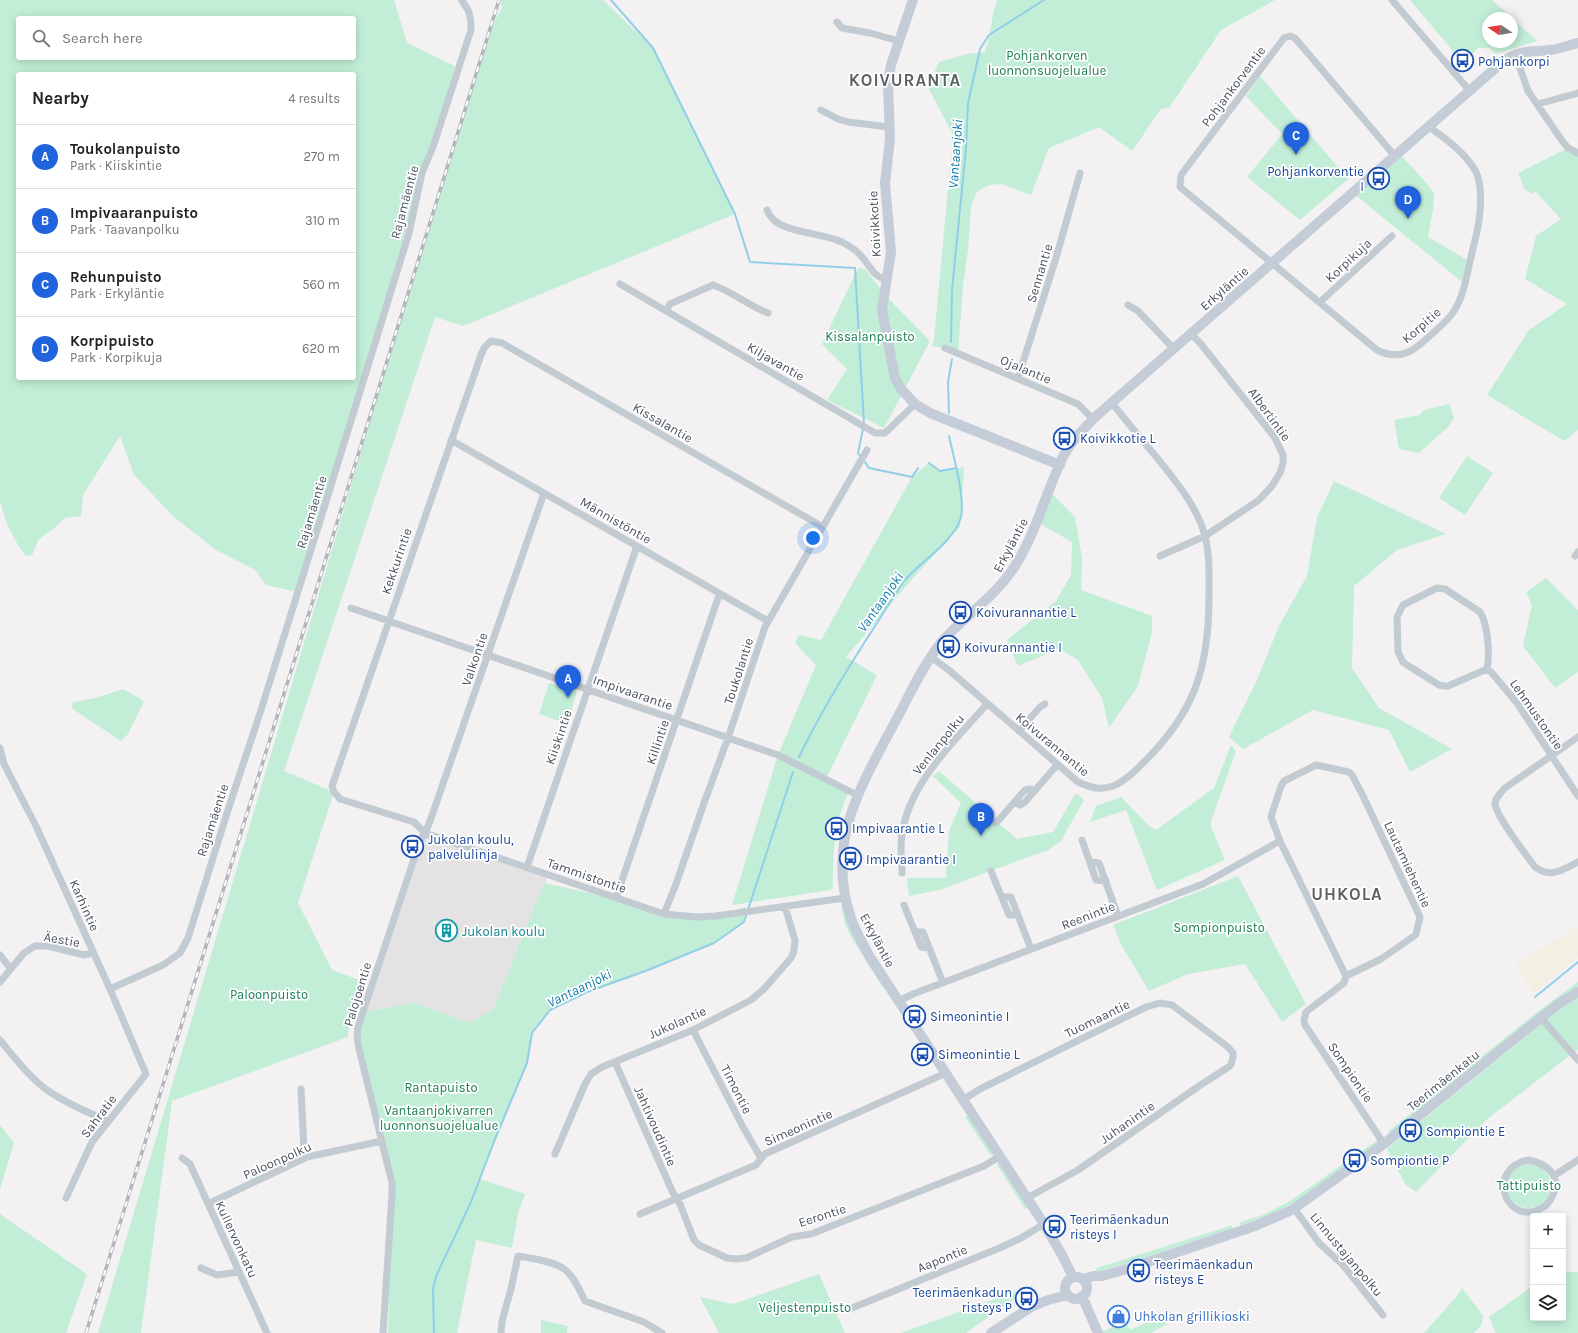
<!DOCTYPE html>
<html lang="en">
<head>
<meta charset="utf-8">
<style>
	:root { --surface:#fff; --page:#f2f2f2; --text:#222; --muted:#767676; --line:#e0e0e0; --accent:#2063dd }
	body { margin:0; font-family:Karla,sans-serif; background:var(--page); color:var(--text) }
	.controls { position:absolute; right:12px; bottom:12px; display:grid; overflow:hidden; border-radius:4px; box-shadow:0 2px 10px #0003 }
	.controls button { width:36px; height:36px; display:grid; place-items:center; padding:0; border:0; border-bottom:1px solid var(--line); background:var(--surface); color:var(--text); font:20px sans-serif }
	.compass { position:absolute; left:1482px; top:12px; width:36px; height:36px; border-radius:50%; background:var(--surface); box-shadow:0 2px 10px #0003; rotate:282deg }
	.you { position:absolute; left:813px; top:538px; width:14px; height:14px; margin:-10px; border:3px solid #fff; border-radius:50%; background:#1a73e8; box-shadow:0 0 0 6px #1a73e833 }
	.badge { display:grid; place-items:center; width:26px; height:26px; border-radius:50%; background:var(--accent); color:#fff; font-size:13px; font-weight:700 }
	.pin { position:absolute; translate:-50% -33px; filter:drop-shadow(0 1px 2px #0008) }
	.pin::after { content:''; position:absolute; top:21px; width:14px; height:12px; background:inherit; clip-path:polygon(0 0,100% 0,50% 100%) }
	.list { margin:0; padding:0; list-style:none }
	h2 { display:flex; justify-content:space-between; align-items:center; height:52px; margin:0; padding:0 16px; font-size:17px }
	h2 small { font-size:13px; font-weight:400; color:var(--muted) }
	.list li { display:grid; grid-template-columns:26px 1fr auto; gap:12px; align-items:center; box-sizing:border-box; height:64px; padding:0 16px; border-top:1px solid var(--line) }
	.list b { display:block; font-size:15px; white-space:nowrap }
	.list p { margin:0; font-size:13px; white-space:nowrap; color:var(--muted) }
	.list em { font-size:13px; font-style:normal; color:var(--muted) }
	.icon { flex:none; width:22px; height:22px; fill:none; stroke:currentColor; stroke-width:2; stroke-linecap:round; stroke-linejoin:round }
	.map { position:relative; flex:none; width:1578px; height:1333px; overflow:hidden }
	.search { position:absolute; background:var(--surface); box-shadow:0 2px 10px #0003; left:16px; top:16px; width:340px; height:44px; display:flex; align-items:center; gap:10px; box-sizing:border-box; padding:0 14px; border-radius:4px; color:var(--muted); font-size:15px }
	.panel { position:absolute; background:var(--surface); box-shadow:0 2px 10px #0003; left:16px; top:72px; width:340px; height:308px; border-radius:4px }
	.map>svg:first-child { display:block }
	.education { fill:#e4e2e3 }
	.green { fill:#c2eed7; fill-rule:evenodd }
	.sand { fill:#f3efe3 }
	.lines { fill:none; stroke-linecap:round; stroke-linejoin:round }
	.stream { stroke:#91cfe9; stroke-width:2 }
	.street { stroke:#c2cad2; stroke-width:7 }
	.secondary { stroke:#c4ccd8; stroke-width:10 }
	.rail-casing { stroke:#b3b5bb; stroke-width:3.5 }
	.rail { stroke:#fff; stroke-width:2; stroke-dasharray:6; stroke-linecap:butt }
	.labels { text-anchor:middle; stroke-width:3.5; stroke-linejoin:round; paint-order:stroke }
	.park-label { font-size:13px; fill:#1b7e55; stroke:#fff }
	.transit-label { font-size:13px; fill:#164399; stroke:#fff; text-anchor:start }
	.street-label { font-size:13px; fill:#49525e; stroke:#fff }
	.culture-label { font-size:13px; fill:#0d838f; stroke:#fff; text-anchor:start }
	.shop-label { font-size:13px; fill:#366cbe; stroke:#fff; text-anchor:start }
	.water-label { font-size:14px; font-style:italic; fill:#127ca8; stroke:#fff }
	.district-label { font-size:17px; font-weight:bold; letter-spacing:1px; fill:#5d6065; stroke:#fff }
</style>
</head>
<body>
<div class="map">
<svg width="1578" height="1333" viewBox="0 0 1578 1333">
	<rect width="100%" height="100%" fill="#f3f1f1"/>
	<!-- education -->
	<path class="education" d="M425,833L548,875L494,1010L469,1023L415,1003L362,1012Z"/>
	<!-- green -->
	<path class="green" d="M0,0H394L407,43L455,66L433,147L298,592L266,585L255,570L216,550L174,517L134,475L120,436L83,495L81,516L65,518L52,530L39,539L32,555L26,556C13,539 5,522 0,501ZM18,18H354V58H18ZM18,74H354V378H18Z
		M499,0H603L653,48L735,214L463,326L435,317L284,771L334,792L298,903L332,970L362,981L350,1018L348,1037L172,1101L141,1333H98L411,285L489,32L502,7Z
		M997,0H1275L1221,30L1169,108L1161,109L1132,151L1099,127L1049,148L1031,195L1001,184L989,185L977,192L971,206L968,250L963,286L958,353L945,348L932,346L934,339L953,135L928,87L939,62L967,54L985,52C991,35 991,17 997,0Z
		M1410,0H1492L1512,18H1488V42H1512V18L1537,41L1496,54L1489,48H1478L1467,59L1457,56Z
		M1260,76L1348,179L1300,220L1247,177L1282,134L1246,96Z
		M1568,148L1578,153V430L1564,441L1487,395L1529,330L1567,304L1525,279L1536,236L1561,219L1535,191L1533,194L1525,190L1518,173Z
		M1398,152L1423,179L1434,193L1433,210L1428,237L1467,260L1462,282L1354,194Z
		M858,268L865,269L888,298L930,341L884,428L827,400L847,369L822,344Z
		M1449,404L1454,418L1448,427L1419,453L1399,449L1394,420L1420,415L1424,410Z
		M1467,456L1493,473L1465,515L1439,498Z
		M929,463L941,471L964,467L960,527L913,578L846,657L877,675L826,779L849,791C834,823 833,853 833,888L831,890L732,905L778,755L816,665L795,643L799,635L821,640L912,477Z
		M1334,481L1446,534L1397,550L1354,586L1352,668L1379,708L1452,749L1410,772L1389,730L1313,710L1243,749L1229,737L1257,680L1279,626L1307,576L1317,518Z
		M1052,494L1075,517L1082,558L1081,590L1152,616V632L1138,686L1109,728L1102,698L1078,660L1059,649L1018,666L1007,640L1056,601L1071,575L1072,542L1037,522Z
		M1546,578L1578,610V672L1555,688L1523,646L1532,605L1526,592Z
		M549,683L577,692L567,724L539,714Z
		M123,689L144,701L128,734L121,741L83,716L72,708L73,702L96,698Z
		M1231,745L1236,751L1210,824L1225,860L1157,890L1126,810L1090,822L1096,806L1121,797L1150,827L1156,830L1214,788Z
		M939,771L1017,839L1053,832L1076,793L1084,800L1061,841L1048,850L939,890L909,896L907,878H946L949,831L961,803L933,776Z
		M1238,876L1306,1004L1282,1022L1245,964L1188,974L1149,991L1122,946L1113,925Z
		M544,883L607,897L668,918L716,916L745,907L744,922L714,943L648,970L587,992L550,1010L532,1033L527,1063L480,1179L525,1194L518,1213L512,1248L476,1240L457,1333H388L392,1194L358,1027L362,1012L415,1003L469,1023L493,1010Z
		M841,905L845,908L885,987L883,988L851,937L845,924Z
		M1578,982V987L1572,990L1544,1011L1393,1133H1388L1390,1130L1541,1009Z
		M1578,997V1049L1486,1120L1416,1192L1405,1184L1387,1149L1560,1009Z
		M968,1115L992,1152L991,1156L965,1117Z
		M0,1125L14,1143L0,1189Z
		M1379,1139L1378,1143L1315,1189L1280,1211L1242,1225L1239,1224L1241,1222L1263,1215L1290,1201Z
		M996,1163L999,1164L1028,1208L1025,1209Z
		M1507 1186a22 22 0 1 1 44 0a22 22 0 1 1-44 0Z
		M0,1214L87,1274L66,1333H0Z
		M1230,1226H1233L1231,1229L1125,1264L1095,1273L1097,1268Z
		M1563,1272H1578V1333H1496L1489,1317L1533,1286V1318H1563Z
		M819,1274L845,1333H719L700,1297L733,1304Z
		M1036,1284L966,1333H901Z
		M1462,1288L1483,1315L1482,1324L1474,1333H1424L1456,1297Z
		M1163,1315L1167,1324L1151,1333H1103L1102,1332L1125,1321L1130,1330Z
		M541,1320L568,1326L567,1333H541Z"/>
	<!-- sand -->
	<path class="sand" d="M1578,926V957L1534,994L1516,963Z"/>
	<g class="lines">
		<!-- stream -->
		<path class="stream" d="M611,0L653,48L735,214L750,262L855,268L864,424
			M951,342L952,290L966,148L968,103L980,49L989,35L1044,0
			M949,413L948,382L952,359
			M860,456L858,453L863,429
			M865,462L869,468L912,477L918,468
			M929,463L940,471L956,468
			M799,757C821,711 849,666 877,623C886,609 895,593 905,580C921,561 951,544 960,520C967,503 953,455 949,436
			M1535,997L1578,962
			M434,1333L433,1288L437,1274L471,1202L495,1139L527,1063L532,1033L550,1010L587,992L648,970L714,943L744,922L793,772"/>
		<!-- street -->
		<path class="street" d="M1392,0L1469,90
			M837,22L842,28L870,33L899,41
			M1515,54L1528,91L1563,142L1568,148L1578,153
			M1538,104L1578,93
			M821,110L838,119L848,122L889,127
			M1394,155L1295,38L1290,36L1284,38L1181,175L1180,187L1377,350C1403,363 1417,348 1435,331C1442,325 1449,319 1454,311C1465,294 1467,272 1472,253C1474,242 1478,231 1479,220C1481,207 1482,184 1476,172C1465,152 1446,139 1428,126
			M767,210C768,213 770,216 772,218C784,233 824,233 842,242C849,246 857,250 862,257C871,267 872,275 886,280
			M620,284L875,433H885L915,404
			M1320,302L1392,236
			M1128,305L1138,311L1174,349
			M666,311L670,304L713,285C733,292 749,306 768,313
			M945,348L1078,404L1093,419
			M1018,378L1056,258L1080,173
			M451,440L768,621
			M823,527L502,343L491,341L484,348L481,355L332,786L334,792L340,799L414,822L425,833L664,914L696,917L716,916L845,898
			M1160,556L1205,536L1259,500L1272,486L1280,473L1283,463V455L1275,438L1201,344L1191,334
			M1575,556L1578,552
			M1437,588L1445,589L1480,612C1488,624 1490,655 1487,669L1448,686H1444L1439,685L1407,665L1403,662L1398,652L1397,617L1403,605Z
			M351,608L778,755L857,795
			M931,657L950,671L1078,782C1106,796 1121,785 1141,765C1194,714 1209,669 1209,597C1209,576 1210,556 1205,536C1197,506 1177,483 1158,459C1142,440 1127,422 1112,403
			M1487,669L1492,673L1517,703L1578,796
			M1019,731L1040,707L1045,704
			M1578,737L1505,788C1501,792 1496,797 1495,803C1495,815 1527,856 1535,867C1551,879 1562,870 1578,862
			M0,748L4,764L36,826L110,989L146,1074L92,1142L66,1198
			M1014,803L1020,805L1025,802L1057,765
			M996,823L1025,790L1030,789L1035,791
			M1082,840L1096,880L1106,881
			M1090,862L1099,863L1118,916
			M527,867L637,546
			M991,871L1009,915H1018
			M902,873C902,864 901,856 901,848C901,790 952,744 987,704
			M1002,897H1011L1031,949
			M616,898L717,601L720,594
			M904,905L921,947L929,948
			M664,914L676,884L704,803L728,738L765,627L867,450
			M915,932H923L943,983
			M0,955L11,969
			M1346,976L1381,959L1414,936L1416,934L1420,917L1363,796L1352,775L1349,772L1316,765L1284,781L1281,786L1271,817L1280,841L1346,976L1344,983L1306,1012L1304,1021L1305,1025L1384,1144
			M0,982L24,953L35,946H48L84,955L93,953
			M110,989L163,965L180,953L188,938L228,810L261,710L325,505L409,233L422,173L433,147L471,30C471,17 470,11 462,1
			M899,1001L913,994L1203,884L1280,841
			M1541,1018L1578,1060
			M693,1030L743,1127L761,1158
			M0,1040C14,1057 29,1077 47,1090C66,1103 87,1112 108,1121
			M615,1062L673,1193L680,1204L694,1240L699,1245L727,1258L737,1259L746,1258L792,1237L811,1234L984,1166L1000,1156
			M301,1089L304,1150L307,1157
			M963,1100L980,1089L1146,1007L1160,1003L1172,1005L1228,1047L1233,1053V1057L1231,1065L1227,1068L1199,1086L1078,1170L1027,1198
			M555,1154L585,1084L591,1074L602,1067L693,1030L751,1000L764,989L791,958L794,951L795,940L785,907
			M182,1158L190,1164L267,1333
			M1528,1160C1546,1163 1562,1175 1553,1195C1549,1204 1544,1208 1535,1211C1504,1220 1487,1169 1528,1160Z
			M1555,1175L1578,1160
			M208,1204L307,1157L382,1141
			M1294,1208L1319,1243L1343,1265L1383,1315
			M640,1214L756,1165L765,1154L946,1073
			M201,1268L217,1275L239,1272
			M847,1310L1002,1247L1021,1238L1044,1224
			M383,1333L392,1194V1183L359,1049L357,1037L358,1027L420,841L429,824L544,493
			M501,1333L502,1321L511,1289L518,1256C530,1258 554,1261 564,1269C574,1276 580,1291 585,1301L644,1322L662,1333"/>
		<!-- secondary -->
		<path class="secondary" d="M913,0L898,44L891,65L888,84L890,139L885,183L891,252L882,310L895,378L901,389L915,404L930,413L1060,465
			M1073,1277L1062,1255L1044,1224L870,957C863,944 855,931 851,918C825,842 861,786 895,722C909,696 922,667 940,644C964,615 994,599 1015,566C1037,531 1046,491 1064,455C1071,441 1083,430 1093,419L1506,59C1522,50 1532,52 1550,50C1559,49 1569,45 1578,43
			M1065 1288a11 11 0 1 1 22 0a11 11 0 1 1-22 0Z
			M1083,1279L1094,1276H1102L1127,1269L1255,1226L1292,1210L1384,1144L1533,1024L1560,1003L1578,992
			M1082,1296L1098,1333
			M991,1333L1031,1307L1048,1300L1068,1295"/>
		<defs>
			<path id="rail" d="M86,1333L499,0"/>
		</defs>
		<!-- rail casing -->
		<use href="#rail" class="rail-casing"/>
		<!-- rail -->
		<use href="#rail" class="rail"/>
	</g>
	<!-- icons -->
	<defs>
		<symbol id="bus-ring" viewBox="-11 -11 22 22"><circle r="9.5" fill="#fff" stroke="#1a4fb4" stroke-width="1.5"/><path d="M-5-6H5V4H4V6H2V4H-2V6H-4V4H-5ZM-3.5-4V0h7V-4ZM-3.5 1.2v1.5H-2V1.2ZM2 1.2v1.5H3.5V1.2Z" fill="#1a4fb4"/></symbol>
		<symbol id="building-ring" viewBox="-11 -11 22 22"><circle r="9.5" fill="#fff" stroke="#0f9aa8" stroke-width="1.5"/><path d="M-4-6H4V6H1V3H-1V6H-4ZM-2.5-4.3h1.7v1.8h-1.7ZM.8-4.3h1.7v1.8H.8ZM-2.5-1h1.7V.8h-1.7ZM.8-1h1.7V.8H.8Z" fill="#0f9aa8"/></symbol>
		<symbol id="shop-ring" viewBox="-11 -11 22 22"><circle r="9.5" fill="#fff" stroke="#3f7fe0" stroke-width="1.5"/><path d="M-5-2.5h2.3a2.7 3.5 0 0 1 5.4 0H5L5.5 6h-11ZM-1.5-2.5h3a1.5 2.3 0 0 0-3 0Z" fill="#3f7fe0"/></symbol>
	</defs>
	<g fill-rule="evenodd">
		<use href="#bus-ring" x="1450" y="48" width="25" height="25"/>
		<use href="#bus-ring" x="1366" y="166" width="25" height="25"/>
		<use href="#bus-ring" x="1052" y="426" width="25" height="25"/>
		<use href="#bus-ring" x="948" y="600" width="25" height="25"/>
		<use href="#bus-ring" x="936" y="634" width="25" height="25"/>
		<use href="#bus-ring" x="824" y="816" width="25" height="25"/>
		<use href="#bus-ring" x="400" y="834" width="25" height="25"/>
		<use href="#bus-ring" x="838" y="846" width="25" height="25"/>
		<use href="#building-ring" x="434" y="918" width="25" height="25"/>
		<use href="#bus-ring" x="902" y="1004" width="25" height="25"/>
		<use href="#bus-ring" x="910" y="1042" width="25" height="25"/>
		<use href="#bus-ring" x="1398" y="1118" width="25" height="25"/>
		<use href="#bus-ring" x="1342" y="1148" width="25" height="25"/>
		<use href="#bus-ring" x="1042" y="1214" width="25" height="25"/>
		<use href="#bus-ring" x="1126" y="1258" width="25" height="25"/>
		<use href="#bus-ring" x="1014" y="1286" width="25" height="25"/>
		<use href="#shop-ring" x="1106" y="1304" width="25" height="25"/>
	</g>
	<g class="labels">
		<!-- park labels -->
		<g class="park-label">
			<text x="1047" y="60">Pohjankorven<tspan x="1047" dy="15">luonnonsuojelualue</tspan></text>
			<text x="870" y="341">Kissalanpuisto</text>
			<text x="1219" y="932">Sompionpuisto</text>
			<text x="269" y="999">Paloonpuisto</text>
			<text x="441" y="1092">Rantapuisto</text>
			<text x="439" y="1115">Vantaanjokivarren<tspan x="439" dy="15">luonnonsuojelualue</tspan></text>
			<text x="1529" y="1190">Tattipuisto</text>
			<text x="805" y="1312">Veljestenpuisto</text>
		</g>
		<!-- transit labels -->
		<g class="transit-label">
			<text x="1478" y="66">Pohjankorpi</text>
			<text x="1364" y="176" text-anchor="end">Pohjankorventie<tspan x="1364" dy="15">I</tspan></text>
			<text x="1080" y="443">Koivikkotie L</text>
			<text x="976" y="617">Koivurannantie L</text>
			<text x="964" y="652">Koivurannantie I</text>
			<text x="852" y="833">Impivaarantie L</text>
			<text x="428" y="844">Jukolan koulu,<tspan x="428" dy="15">palvelulinja</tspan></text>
			<text x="866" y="864">Impivaarantie I</text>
			<text x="930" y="1021">Simeonintie I</text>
			<text x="938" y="1059">Simeonintie L</text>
			<text x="1426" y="1136">Sompiontie E</text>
			<text x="1370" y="1165">Sompiontie P</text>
			<text x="1070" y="1224">Teerimäenkadun<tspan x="1070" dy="15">risteys I</tspan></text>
			<text x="1154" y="1269">Teerimäenkadun<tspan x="1154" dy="15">risteys E</tspan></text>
			<text x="1012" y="1297" text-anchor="end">Teerimäenkadun<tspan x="1012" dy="15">risteys P</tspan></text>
		</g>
		<!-- street labels -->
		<g class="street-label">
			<text transform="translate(1233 86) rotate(-53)" y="5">Pohjankorventie</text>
			<text transform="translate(404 202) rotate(-75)" y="5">Rajamäentie</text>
			<text transform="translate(874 224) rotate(-93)" y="5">Koivikkotie</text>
			<text transform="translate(1348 260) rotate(-43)" y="5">Korpikuja</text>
			<text transform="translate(1039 273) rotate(-73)" y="5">Sennantie</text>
			<text transform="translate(1224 288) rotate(-41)" y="5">Erkyläntie</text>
			<text transform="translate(1421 325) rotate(-41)" y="5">Korpitie</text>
			<text transform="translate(776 361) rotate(30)" y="5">Kiljavantie</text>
			<text transform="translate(1026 369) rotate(23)" y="5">Ojalantie</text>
			<text transform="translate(1270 414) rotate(54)" y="5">Albertintie</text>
			<text transform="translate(663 422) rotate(30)" y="5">Kissalantie</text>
			<text transform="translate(311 512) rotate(-73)" y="5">Rajamäentie</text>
			<text transform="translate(616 520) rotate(30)" y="5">Männistöntie</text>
			<text transform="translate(1010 545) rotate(-62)" y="5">Erkyläntie</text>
			<text transform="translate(396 561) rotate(-71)" y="5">Kekkurintie</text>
			<text transform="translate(474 659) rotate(-71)" y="5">Valkontie</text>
			<text transform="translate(738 671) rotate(-72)" y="5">Toukolantie</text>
			<text transform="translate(633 692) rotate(19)" y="5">Impivaarantie</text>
			<text transform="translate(1537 714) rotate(55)" y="5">Lehmustontie</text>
			<text transform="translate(558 737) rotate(-71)" y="5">Kiiskintie</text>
			<text transform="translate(657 742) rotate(-71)" y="5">Killintie</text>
			<text transform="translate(938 744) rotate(-51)" y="5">Venlanpolku</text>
			<text transform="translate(1053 744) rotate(40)" y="5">Koivurannantie</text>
			<text transform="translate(212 820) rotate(-72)" y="5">Rajamäentie</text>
			<text transform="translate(1408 864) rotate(65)" y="5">Lautamiehentie</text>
			<text transform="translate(587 875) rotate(19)" y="5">Tammistontie</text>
			<text transform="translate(85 905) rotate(66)" y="5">Karhintie</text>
			<text transform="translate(1088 915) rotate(-21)" y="5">Reenintie</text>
			<text transform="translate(62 939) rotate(10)" y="5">Äestie</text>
			<text transform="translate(878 940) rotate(62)" y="5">Erkyläntie</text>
			<text transform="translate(357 994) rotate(-73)" y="5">Palojoentie</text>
			<text transform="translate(1097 1018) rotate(-26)" y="5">Tuomaantie</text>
			<text transform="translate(677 1022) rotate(-24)" y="5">Jukolantie</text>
			<text transform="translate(1351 1072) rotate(56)" y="5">Sompiontie</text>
			<text transform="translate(1443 1080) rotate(-39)" y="5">Teerimäenkatu</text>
			<text transform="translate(737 1089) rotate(63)" y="5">Timontie</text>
			<text transform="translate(98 1116) rotate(-53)" y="5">Sahratie</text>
			<text transform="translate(1127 1122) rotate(-35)" y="5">Juhanintie</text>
			<text transform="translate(656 1126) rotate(66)" y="5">Jahtivoudintie</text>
			<text transform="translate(798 1127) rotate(-24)" y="5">Simeonintie</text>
			<text transform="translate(277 1160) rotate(-24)" y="5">Paloonpolku</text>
			<text transform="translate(822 1215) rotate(-18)" y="5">Eerontie</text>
			<text transform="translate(237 1239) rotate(65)" y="5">Kullervonkatu</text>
			<text transform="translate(1347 1254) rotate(50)" y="5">Linnustajanpolku</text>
			<text transform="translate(942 1258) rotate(-22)" y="5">Aapontie</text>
		</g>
		<!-- culture labels -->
		<g class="culture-label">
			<text x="462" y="936">Jukolan koulu</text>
		</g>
		<!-- shop labels -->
		<g class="shop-label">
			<text x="1134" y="1321">Uhkolan grillikioski</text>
		</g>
		<!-- water labels -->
		<g class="water-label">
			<text transform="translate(955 154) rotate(-86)" y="5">Vantaanjoki</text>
			<text transform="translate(880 602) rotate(-55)" y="5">Vantaanjoki</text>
			<text transform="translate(579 988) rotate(-26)" y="5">Vantaanjoki</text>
		</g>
		<!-- district labels -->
		<g class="district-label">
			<text x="905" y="86">KOIVURANTA</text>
			<text x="1347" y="900">UHKOLA</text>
		</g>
	</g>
</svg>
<div class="controls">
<button>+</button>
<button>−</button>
<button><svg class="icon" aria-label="layers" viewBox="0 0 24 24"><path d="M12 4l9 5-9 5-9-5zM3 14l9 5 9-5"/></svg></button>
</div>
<svg class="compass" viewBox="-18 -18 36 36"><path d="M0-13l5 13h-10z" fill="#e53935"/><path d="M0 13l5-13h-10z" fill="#767676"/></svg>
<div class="you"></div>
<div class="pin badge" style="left:568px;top:698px">A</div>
<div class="pin badge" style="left:981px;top:836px">B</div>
<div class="pin badge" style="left:1296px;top:155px">C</div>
<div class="pin badge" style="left:1408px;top:219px">D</div>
<div class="search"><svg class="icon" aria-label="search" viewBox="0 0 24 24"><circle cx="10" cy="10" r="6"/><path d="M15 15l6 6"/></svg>Search here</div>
<section class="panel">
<h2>Nearby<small>4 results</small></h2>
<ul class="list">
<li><span class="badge">A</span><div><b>Toukolanpuisto</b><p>Park · Kiiskintie</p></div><em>270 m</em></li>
<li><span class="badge">B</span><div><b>Impivaaranpuisto</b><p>Park · Taavanpolku</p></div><em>310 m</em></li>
<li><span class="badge">C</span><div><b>Rehunpuisto</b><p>Park · Erkyläntie</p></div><em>560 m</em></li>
<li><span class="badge">D</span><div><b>Korpipuisto</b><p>Park · Korpikuja</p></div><em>620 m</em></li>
</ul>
</section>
</div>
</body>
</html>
